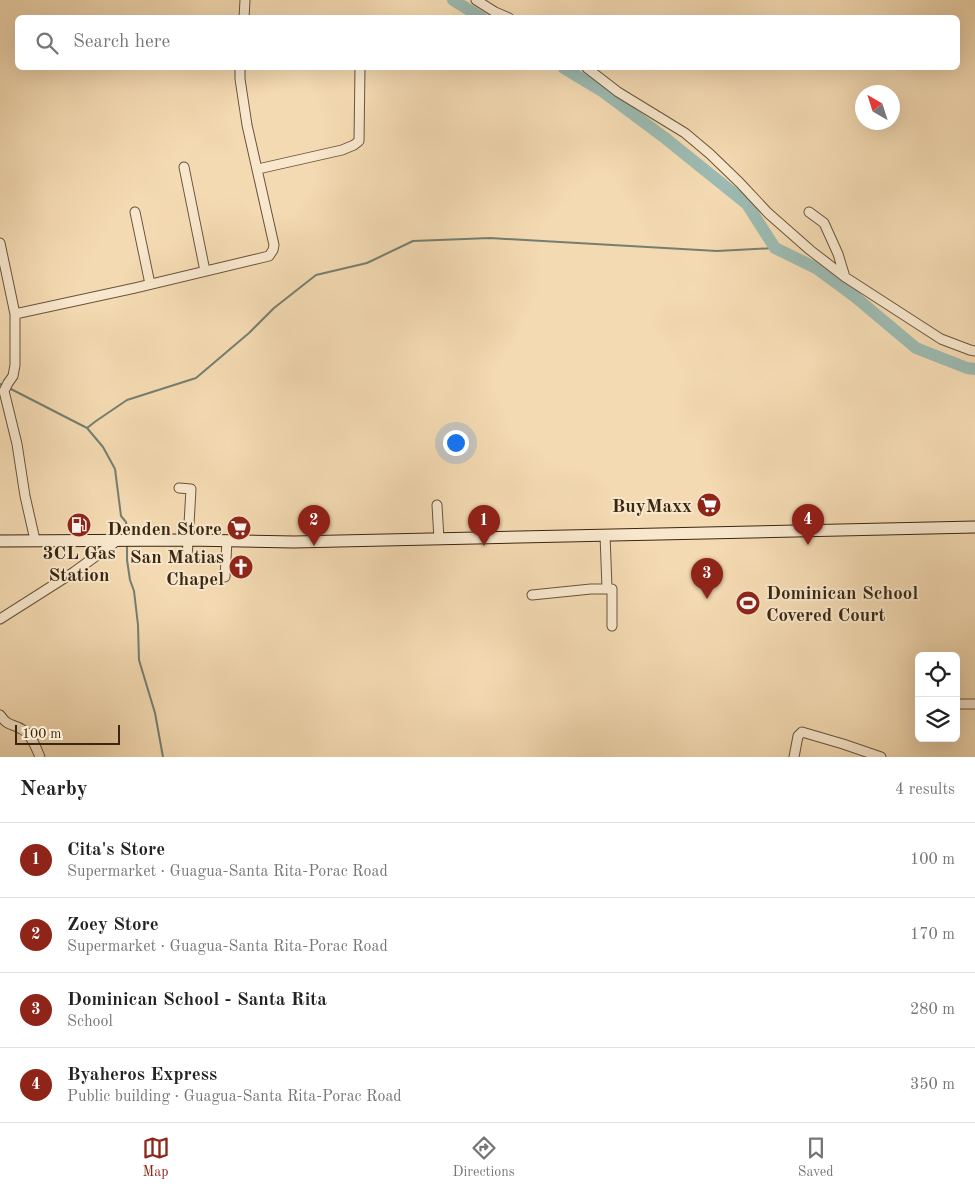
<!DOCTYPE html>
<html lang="en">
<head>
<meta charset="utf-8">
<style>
	:root { --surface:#fff; --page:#f2f2f2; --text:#222; --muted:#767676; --line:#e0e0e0; --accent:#8f2418 }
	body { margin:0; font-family:"Old Standard TT",serif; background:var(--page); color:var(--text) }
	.controls { position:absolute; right:15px; bottom:15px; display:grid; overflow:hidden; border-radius:8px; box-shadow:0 5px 20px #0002 }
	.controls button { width:45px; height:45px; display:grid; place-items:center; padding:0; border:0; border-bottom:1px solid var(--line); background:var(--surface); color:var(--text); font:25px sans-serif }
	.compass { position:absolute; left:855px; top:85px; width:45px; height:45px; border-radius:50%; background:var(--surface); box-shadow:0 5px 20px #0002; rotate:321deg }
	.scale { position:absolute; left:15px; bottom:12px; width:105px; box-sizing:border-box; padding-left:5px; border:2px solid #392712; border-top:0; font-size:14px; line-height:18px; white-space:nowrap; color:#392712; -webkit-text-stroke:4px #f8e7cd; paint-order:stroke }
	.you { position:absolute; left:455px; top:442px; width:18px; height:18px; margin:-12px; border:4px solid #fff; border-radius:50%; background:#1a73e8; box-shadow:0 0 0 8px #1a73e833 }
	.badge { display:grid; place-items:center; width:32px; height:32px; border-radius:50%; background:var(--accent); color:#fff; font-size:16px; font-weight:700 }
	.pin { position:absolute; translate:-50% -41px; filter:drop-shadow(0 1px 2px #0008) }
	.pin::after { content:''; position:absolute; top:26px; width:18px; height:15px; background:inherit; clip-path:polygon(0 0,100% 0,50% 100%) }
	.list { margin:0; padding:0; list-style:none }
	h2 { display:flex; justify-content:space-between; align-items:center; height:65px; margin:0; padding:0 20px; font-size:21px }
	h2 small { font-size:16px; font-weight:400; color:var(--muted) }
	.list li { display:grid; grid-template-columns:32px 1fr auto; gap:15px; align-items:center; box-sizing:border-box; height:75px; padding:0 20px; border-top:1px solid var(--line) }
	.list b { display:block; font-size:19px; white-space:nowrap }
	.list p { margin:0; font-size:16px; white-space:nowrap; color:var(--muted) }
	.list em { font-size:16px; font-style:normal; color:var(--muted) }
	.icon { flex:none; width:28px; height:28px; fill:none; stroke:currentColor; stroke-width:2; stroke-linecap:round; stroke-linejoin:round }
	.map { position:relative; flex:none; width:975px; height:757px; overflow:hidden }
	.search { position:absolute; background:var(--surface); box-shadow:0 5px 20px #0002; left:15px; right:15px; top:15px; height:55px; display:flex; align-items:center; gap:12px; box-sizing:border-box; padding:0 18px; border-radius:8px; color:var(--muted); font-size:19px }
	.sheet { height:365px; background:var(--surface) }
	nav { display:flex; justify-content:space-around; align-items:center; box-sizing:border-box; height:70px; border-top:1px solid var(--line); background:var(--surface); font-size:14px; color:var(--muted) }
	nav a { display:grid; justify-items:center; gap:2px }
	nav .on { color:var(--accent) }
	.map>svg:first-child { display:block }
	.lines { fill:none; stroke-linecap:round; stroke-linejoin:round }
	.stream { stroke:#747f71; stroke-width:2 }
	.river { stroke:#9cbab1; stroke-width:12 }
	.street-casing { stroke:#68543a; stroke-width:11 }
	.secondary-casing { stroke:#392712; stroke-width:13 }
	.street { stroke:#f8e7cd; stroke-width:9 }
	.secondary { stroke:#f8e7cd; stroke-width:11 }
	.labels { text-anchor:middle; stroke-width:4; stroke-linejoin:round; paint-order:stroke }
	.poi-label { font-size:19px; font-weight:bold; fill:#392712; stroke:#f8e7cd; text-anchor:end }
</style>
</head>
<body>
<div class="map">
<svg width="975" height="757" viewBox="0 0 975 757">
	<rect width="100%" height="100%" fill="#f4dab2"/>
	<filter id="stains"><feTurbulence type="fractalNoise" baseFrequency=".004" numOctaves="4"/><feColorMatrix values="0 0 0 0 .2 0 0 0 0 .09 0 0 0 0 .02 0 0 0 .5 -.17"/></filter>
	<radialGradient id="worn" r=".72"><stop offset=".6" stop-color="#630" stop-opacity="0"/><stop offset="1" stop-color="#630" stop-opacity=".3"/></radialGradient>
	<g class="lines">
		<!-- stream -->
		<path class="stream" d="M0,384L2,385
			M9,388L87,428L96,421L127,400L196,378L249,333L274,308L316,275L367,263L413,241L490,238L717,251L775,248
			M87,428L103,447L115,469L121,516L126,522L128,536
			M127,544V560L130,580L134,591L138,625L139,660L155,713L163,757"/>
		<!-- river -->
		<path class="river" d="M453,0L482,18
			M564,68L602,91L665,138L747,204L775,248L816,268L854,296L916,348L967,368L975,369"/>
		<defs>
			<path id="street" d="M476,0L495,12L509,18
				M244,18L245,0
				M587,68L618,92L685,133L710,154L740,183L768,213L810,250L845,277L941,339L970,350L975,351
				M184,167L205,271
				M258,169L342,150L354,145L359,141L360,68
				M135,212L150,284
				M809,212L824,223L838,254L845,277
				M0,243L15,314V365L13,376L8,383L4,391L17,444L25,496L35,540
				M15,314L135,288L269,256L273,250L274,245L247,125L240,79V68
				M179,488L191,489L187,559
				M437,505L439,539
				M605,535L607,588
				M225,577L227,541
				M532,595L591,589H612V626
				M0,619L74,572L118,540
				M956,704H975
				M0,715C9,728 13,723 23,730C32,735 36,748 40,757
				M794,757L798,736L802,732L843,744L881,757"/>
			<path id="secondary" d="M0,541L188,540L294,542L975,527"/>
		</defs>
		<!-- street casing -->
		<use href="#street" class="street-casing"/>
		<!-- secondary casing -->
		<use href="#secondary" class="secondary-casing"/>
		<!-- street -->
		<use href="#street" class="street"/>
		<!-- secondary -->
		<use href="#secondary" class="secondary"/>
	</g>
	<!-- icons -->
	<defs>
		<symbol id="supermarket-disc" viewBox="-11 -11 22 22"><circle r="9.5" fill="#8f2418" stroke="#f8e7cd"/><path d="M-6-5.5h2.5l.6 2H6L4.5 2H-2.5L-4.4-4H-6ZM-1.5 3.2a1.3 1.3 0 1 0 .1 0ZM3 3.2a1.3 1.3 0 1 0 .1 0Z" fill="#fff"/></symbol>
		<symbol id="fuel-disc" viewBox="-11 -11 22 22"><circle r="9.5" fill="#8f2418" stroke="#f8e7cd"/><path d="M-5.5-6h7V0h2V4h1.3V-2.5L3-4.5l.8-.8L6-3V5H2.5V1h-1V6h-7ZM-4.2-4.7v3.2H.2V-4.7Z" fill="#fff"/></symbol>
		<symbol id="church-disc" viewBox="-11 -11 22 22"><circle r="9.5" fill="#8f2418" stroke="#f8e7cd"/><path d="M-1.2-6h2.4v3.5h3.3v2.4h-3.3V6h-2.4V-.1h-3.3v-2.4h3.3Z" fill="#fff"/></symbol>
		<symbol id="stadium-disc" viewBox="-11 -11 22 22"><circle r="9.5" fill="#8f2418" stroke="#f8e7cd"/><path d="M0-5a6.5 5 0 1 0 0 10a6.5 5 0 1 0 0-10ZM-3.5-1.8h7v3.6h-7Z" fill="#fff"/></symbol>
	</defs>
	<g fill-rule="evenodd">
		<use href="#supermarket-disc" x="695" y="491" width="28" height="28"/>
		<use href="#fuel-disc" x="65" y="511" width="28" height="28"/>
		<use href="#supermarket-disc" x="225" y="514" width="28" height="28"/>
		<use href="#church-disc" x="227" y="553" width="28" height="28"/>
		<use href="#stadium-disc" x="734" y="589" width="28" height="28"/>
	</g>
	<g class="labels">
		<!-- poi labels -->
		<g class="poi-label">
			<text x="692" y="512">BuyMaxx</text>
			<text x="222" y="535">Denden Store</text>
			<text x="79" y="559" text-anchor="middle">3CL Gas<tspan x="79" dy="22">Station</tspan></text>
			<text x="224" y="563">San Matias<tspan x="224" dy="22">Chapel</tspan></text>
			<text x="766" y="599" text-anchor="start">Dominican School<tspan x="766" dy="22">Covered Court</tspan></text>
		</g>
	</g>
	<rect width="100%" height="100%" filter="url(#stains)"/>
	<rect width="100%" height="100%" fill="url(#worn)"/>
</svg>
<div class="controls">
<button><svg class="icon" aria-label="locate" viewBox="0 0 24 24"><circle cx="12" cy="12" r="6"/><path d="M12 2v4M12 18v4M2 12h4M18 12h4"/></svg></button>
<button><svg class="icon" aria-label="layers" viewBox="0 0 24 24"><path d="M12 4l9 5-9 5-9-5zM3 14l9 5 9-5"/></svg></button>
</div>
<svg class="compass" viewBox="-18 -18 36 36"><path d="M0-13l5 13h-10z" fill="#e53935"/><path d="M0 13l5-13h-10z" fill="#767676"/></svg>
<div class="scale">100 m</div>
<div class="you"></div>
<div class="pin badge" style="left:484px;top:546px">1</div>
<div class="pin badge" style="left:314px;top:546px">2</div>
<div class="pin badge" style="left:707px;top:599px">3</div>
<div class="pin badge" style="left:808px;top:545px">4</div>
<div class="search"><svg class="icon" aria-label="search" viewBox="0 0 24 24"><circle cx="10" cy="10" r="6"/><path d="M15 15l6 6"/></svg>Search here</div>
</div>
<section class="sheet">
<h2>Nearby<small>4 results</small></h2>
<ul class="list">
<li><span class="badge">1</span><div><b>Cita's Store</b><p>Supermarket · Guagua-Santa Rita-Porac Road</p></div><em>100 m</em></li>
<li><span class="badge">2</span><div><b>Zoey Store</b><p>Supermarket · Guagua-Santa Rita-Porac Road</p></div><em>170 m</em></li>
<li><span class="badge">3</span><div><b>Dominican School - Santa Rita</b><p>School</p></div><em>280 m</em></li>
<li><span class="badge">4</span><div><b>Byaheros Express</b><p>Public building · Guagua-Santa Rita-Porac Road</p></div><em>350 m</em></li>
</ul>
</section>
<nav>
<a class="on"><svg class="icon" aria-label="map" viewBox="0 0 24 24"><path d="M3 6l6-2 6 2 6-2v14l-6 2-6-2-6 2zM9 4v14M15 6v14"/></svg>Map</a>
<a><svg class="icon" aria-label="directions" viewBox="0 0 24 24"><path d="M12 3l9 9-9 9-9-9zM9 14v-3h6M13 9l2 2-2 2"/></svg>Directions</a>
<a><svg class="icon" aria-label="saved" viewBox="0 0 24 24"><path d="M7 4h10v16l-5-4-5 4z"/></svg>Saved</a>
</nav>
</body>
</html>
